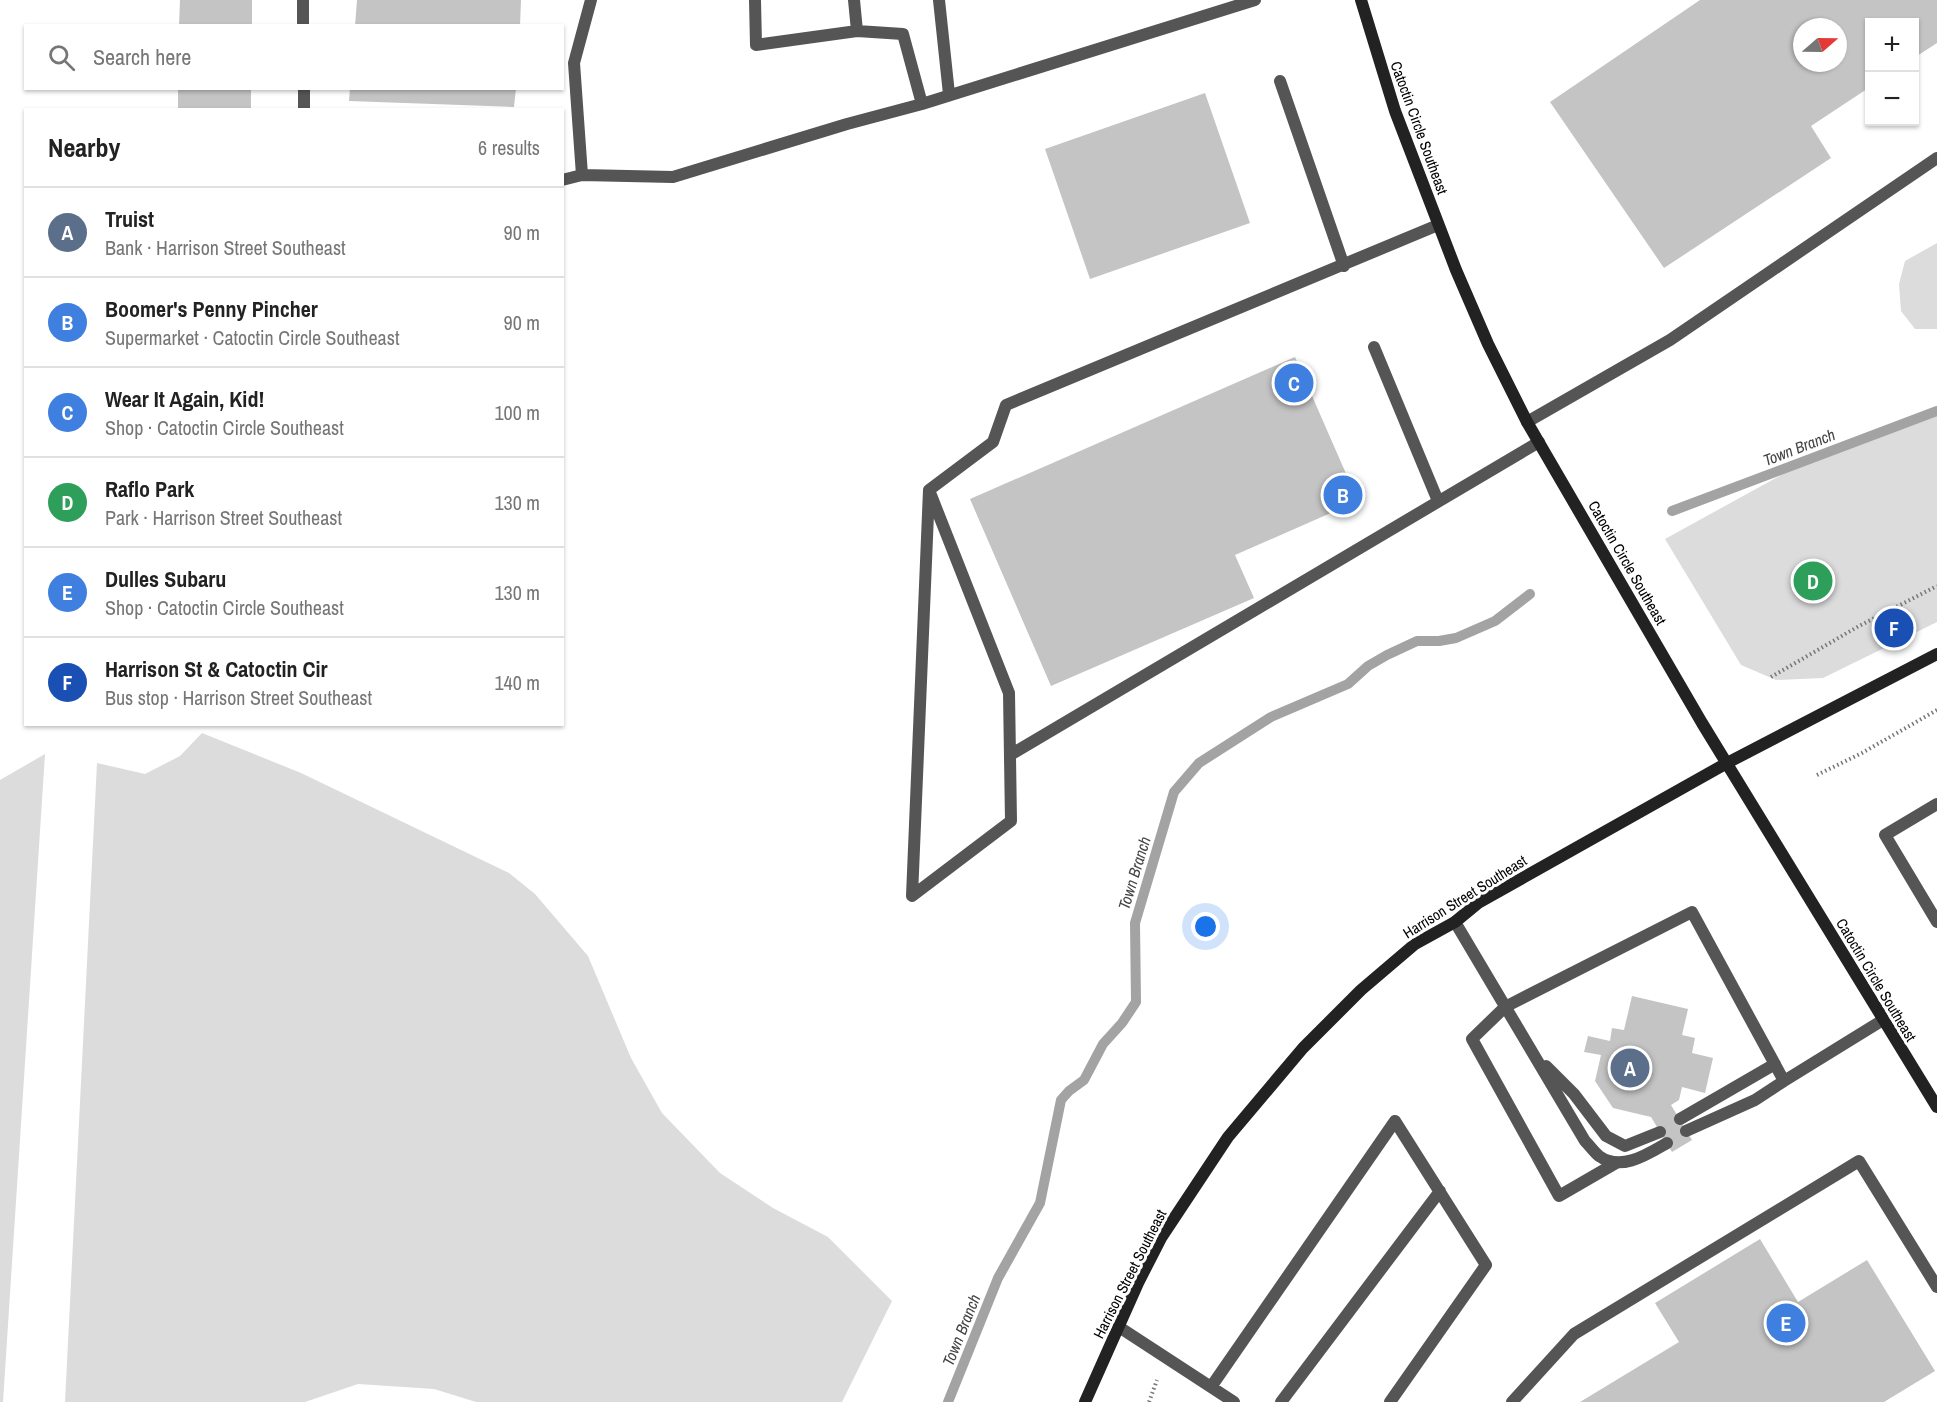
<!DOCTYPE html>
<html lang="en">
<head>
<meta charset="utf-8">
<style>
	:root { --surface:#fff; --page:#f2f2f2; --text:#222; --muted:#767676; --line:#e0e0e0; --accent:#000 }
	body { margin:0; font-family:"Archivo Narrow",sans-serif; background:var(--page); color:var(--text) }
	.controls { position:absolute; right:18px; top:18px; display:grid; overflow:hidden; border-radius:0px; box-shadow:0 2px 4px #0004 }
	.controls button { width:54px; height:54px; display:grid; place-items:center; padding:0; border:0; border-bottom:2px solid var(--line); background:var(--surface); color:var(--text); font:30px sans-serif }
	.compass { position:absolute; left:1793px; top:18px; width:54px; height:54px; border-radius:50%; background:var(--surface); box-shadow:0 2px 4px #0004; rotate:70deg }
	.you { position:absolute; left:1206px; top:927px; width:21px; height:21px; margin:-15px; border:4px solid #fff; border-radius:50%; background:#1a73e8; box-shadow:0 0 0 9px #1a73e833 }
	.badge { display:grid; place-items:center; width:39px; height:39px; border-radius:50%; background:var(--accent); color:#fff; font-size:20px; font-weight:700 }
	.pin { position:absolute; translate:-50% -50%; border:3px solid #fff; box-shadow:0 2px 6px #0006 }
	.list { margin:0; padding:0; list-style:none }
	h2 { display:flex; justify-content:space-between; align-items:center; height:78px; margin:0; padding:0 24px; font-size:26px }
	h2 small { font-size:20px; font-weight:400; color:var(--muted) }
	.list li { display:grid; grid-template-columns:39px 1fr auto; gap:18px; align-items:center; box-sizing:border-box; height:90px; padding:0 24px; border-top:2px solid var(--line) }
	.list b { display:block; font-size:22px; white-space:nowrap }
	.list p { margin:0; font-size:20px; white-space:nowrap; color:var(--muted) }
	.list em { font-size:20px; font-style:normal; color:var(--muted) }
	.icon { flex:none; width:33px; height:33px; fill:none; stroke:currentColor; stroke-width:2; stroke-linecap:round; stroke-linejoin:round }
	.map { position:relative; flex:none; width:1937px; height:1402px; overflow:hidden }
	.search { position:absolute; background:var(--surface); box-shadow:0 2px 4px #0004; left:24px; top:24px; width:540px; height:66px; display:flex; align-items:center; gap:15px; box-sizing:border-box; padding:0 21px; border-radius:0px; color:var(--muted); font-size:22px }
	.panel { position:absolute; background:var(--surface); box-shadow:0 2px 4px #0004; left:24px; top:108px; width:540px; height:618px; border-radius:0px }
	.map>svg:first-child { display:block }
	.green { fill:#dcdcdc }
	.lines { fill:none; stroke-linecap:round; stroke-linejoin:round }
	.stream { stroke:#a3a3a3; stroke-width:10 }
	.building { fill:#c4c4c4; fill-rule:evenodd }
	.path { stroke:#777; stroke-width:4; stroke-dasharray:1.5 3; stroke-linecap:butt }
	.lane { stroke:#555; stroke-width:12 }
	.secondary { stroke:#222; stroke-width:12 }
	.labels { text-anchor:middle; stroke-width:6; stroke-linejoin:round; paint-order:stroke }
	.street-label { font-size:15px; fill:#000; stroke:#fff }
	.water-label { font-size:16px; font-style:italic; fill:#444; stroke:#fff }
</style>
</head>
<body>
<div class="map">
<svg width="1937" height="1402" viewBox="0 0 1937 1402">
	<rect width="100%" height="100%" fill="#fff"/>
	<!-- green -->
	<path class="green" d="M1937,243V329H1915L1901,311L1899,284L1905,261Z
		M1937,415V622L1823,678L1776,680L1741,665L1665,539L1783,474Z
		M202,733L301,773L509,873L535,894L588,956L631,1058L662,1113L720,1173L773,1208L828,1237L892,1301L842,1402H476L434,1389L358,1384L305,1402H65L97,763L145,774L180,756Z
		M45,754L3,1402H0V780Z"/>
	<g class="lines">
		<!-- stream -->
		<path class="stream" d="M1672,511L1937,411
			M948,1402L998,1278L1040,1203L1061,1100L1069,1091L1084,1080L1103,1044L1122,1023L1136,1002L1135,923L1174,792L1199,763L1271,717L1348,684L1368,666L1387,655L1417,641H1439L1456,638L1495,621L1530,594"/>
	</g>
	<!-- building -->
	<path class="building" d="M180,0H252V26H179Z
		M357,0H521L520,26H355Z
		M1700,0H1937V43L1914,58V22H1870V87L1811,126L1831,158L1664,268L1550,102ZM1802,27H1838V63H1802Z
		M178,88H251V110H178Z
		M350,88H516L514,107L349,101Z
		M1205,93L1250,223L1090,279L1045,149Z
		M1295,357L1358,501L1235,555L1254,598L1051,686L970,499Z
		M1632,996L1688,1009L1682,1035L1695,1038L1692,1053L1713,1058L1705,1093L1682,1087L1679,1100L1671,1105L1692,1140L1672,1152L1651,1117L1613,1108L1595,1081L1601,1055L1584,1052L1588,1036L1610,1041L1612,1028L1624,1030Z
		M1760,1239L1798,1302L1867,1260L1935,1371L1884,1402H1580L1679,1342L1655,1303Z"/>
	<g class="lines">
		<!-- path -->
		<path class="path" d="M1771,677L1859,626L1937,586
			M1817,775L1862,753L1937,710
			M1149,1402L1157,1380"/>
		<!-- lane -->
		<path class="lane" d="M303,0V26
			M591,0L574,63L582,175L673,177L847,124L922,104L1255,0
			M755,0L756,45L857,31
			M854,0L857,31L903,34L922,104
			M939,0L949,94
			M1280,81L1344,266
			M304,88V110
			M562,180L582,175
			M1374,347L1438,501
			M1527,422L1670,340L1937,158
			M929,490L1009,693L1011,821L912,896L929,490L993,442L1006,405L1438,225
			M1010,755L1539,442
			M1937,804L1885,835L1937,922
			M1455,922L1585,1141C1590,1146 1594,1152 1599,1156C1621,1172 1648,1154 1667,1143
			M1546,1066L1574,1094L1606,1136L1625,1146L1660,1132
			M1680,1119L1775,1064
			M1686,1131L1755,1100L1784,1081
			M1616,1163L1559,1196L1472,1039L1505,1007L1692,912L1784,1081L1883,1020
			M1119,1327L1234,1402
			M1211,1387L1395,1121L1486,1265L1390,1402
			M1281,1402L1440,1191
			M1512,1402L1574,1334L1859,1161L1937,1287"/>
		<!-- secondary -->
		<path class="secondary" d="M1361,0L1395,111L1456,270L1488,344L1527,422L1702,723L1937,1107
			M1085,1402L1138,1283L1161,1238L1228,1137L1303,1048L1361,990L1415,944L1455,922L1478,903L1727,763L1937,654"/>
	</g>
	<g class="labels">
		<!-- street labels -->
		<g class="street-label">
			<text transform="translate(1419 128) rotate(70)" y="5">Catoctin Circle Southeast</text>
			<text transform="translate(1627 563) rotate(60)" y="5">Catoctin Circle Southeast</text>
			<text transform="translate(1465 897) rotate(-32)" y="5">Harrison Street Southeast</text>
			<text transform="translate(1876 980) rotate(59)" y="5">Catoctin Circle Southeast</text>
			<text transform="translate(1130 1274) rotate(-63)" y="5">Harrison Street Southeast</text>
		</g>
		<!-- water labels -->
		<g class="water-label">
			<text transform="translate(1799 447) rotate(-21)" y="6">Town Branch</text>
			<text transform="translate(1134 873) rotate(-73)" y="6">Town Branch</text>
			<text transform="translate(961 1330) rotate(-68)" y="6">Town Branch</text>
		</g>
	</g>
</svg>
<div class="controls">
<button>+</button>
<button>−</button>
</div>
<svg class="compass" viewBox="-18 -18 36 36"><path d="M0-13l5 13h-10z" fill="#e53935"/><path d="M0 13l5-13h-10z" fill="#767676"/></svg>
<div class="you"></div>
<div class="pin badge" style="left:1630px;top:1068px;background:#5c6f8a">A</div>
<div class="pin badge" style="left:1343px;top:495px;background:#3f7fe0">B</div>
<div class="pin badge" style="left:1294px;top:383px;background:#3f7fe0">C</div>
<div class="pin badge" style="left:1813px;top:581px;background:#2e9e5b">D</div>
<div class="pin badge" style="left:1786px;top:1323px;background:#3f7fe0">E</div>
<div class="pin badge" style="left:1894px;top:628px;background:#1a4fb4">F</div>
<div class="search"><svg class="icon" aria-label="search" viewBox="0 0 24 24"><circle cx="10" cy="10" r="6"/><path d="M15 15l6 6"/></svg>Search here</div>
<section class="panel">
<h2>Nearby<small>6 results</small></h2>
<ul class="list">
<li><span class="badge" style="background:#5c6f8a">A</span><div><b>Truist</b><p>Bank · Harrison Street Southeast</p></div><em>90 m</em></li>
<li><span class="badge" style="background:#3f7fe0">B</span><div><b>Boomer's Penny Pincher</b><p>Supermarket · Catoctin Circle Southeast</p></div><em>90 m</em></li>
<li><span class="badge" style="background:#3f7fe0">C</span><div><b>Wear It Again, Kid!</b><p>Shop · Catoctin Circle Southeast</p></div><em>100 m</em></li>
<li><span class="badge" style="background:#2e9e5b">D</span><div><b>Raflo Park</b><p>Park · Harrison Street Southeast</p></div><em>130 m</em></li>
<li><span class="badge" style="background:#3f7fe0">E</span><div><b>Dulles Subaru</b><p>Shop · Catoctin Circle Southeast</p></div><em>130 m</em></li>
<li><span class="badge" style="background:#1a4fb4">F</span><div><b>Harrison St &amp; Catoctin Cir</b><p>Bus stop · Harrison Street Southeast</p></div><em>140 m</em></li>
</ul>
</section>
</div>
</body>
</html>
